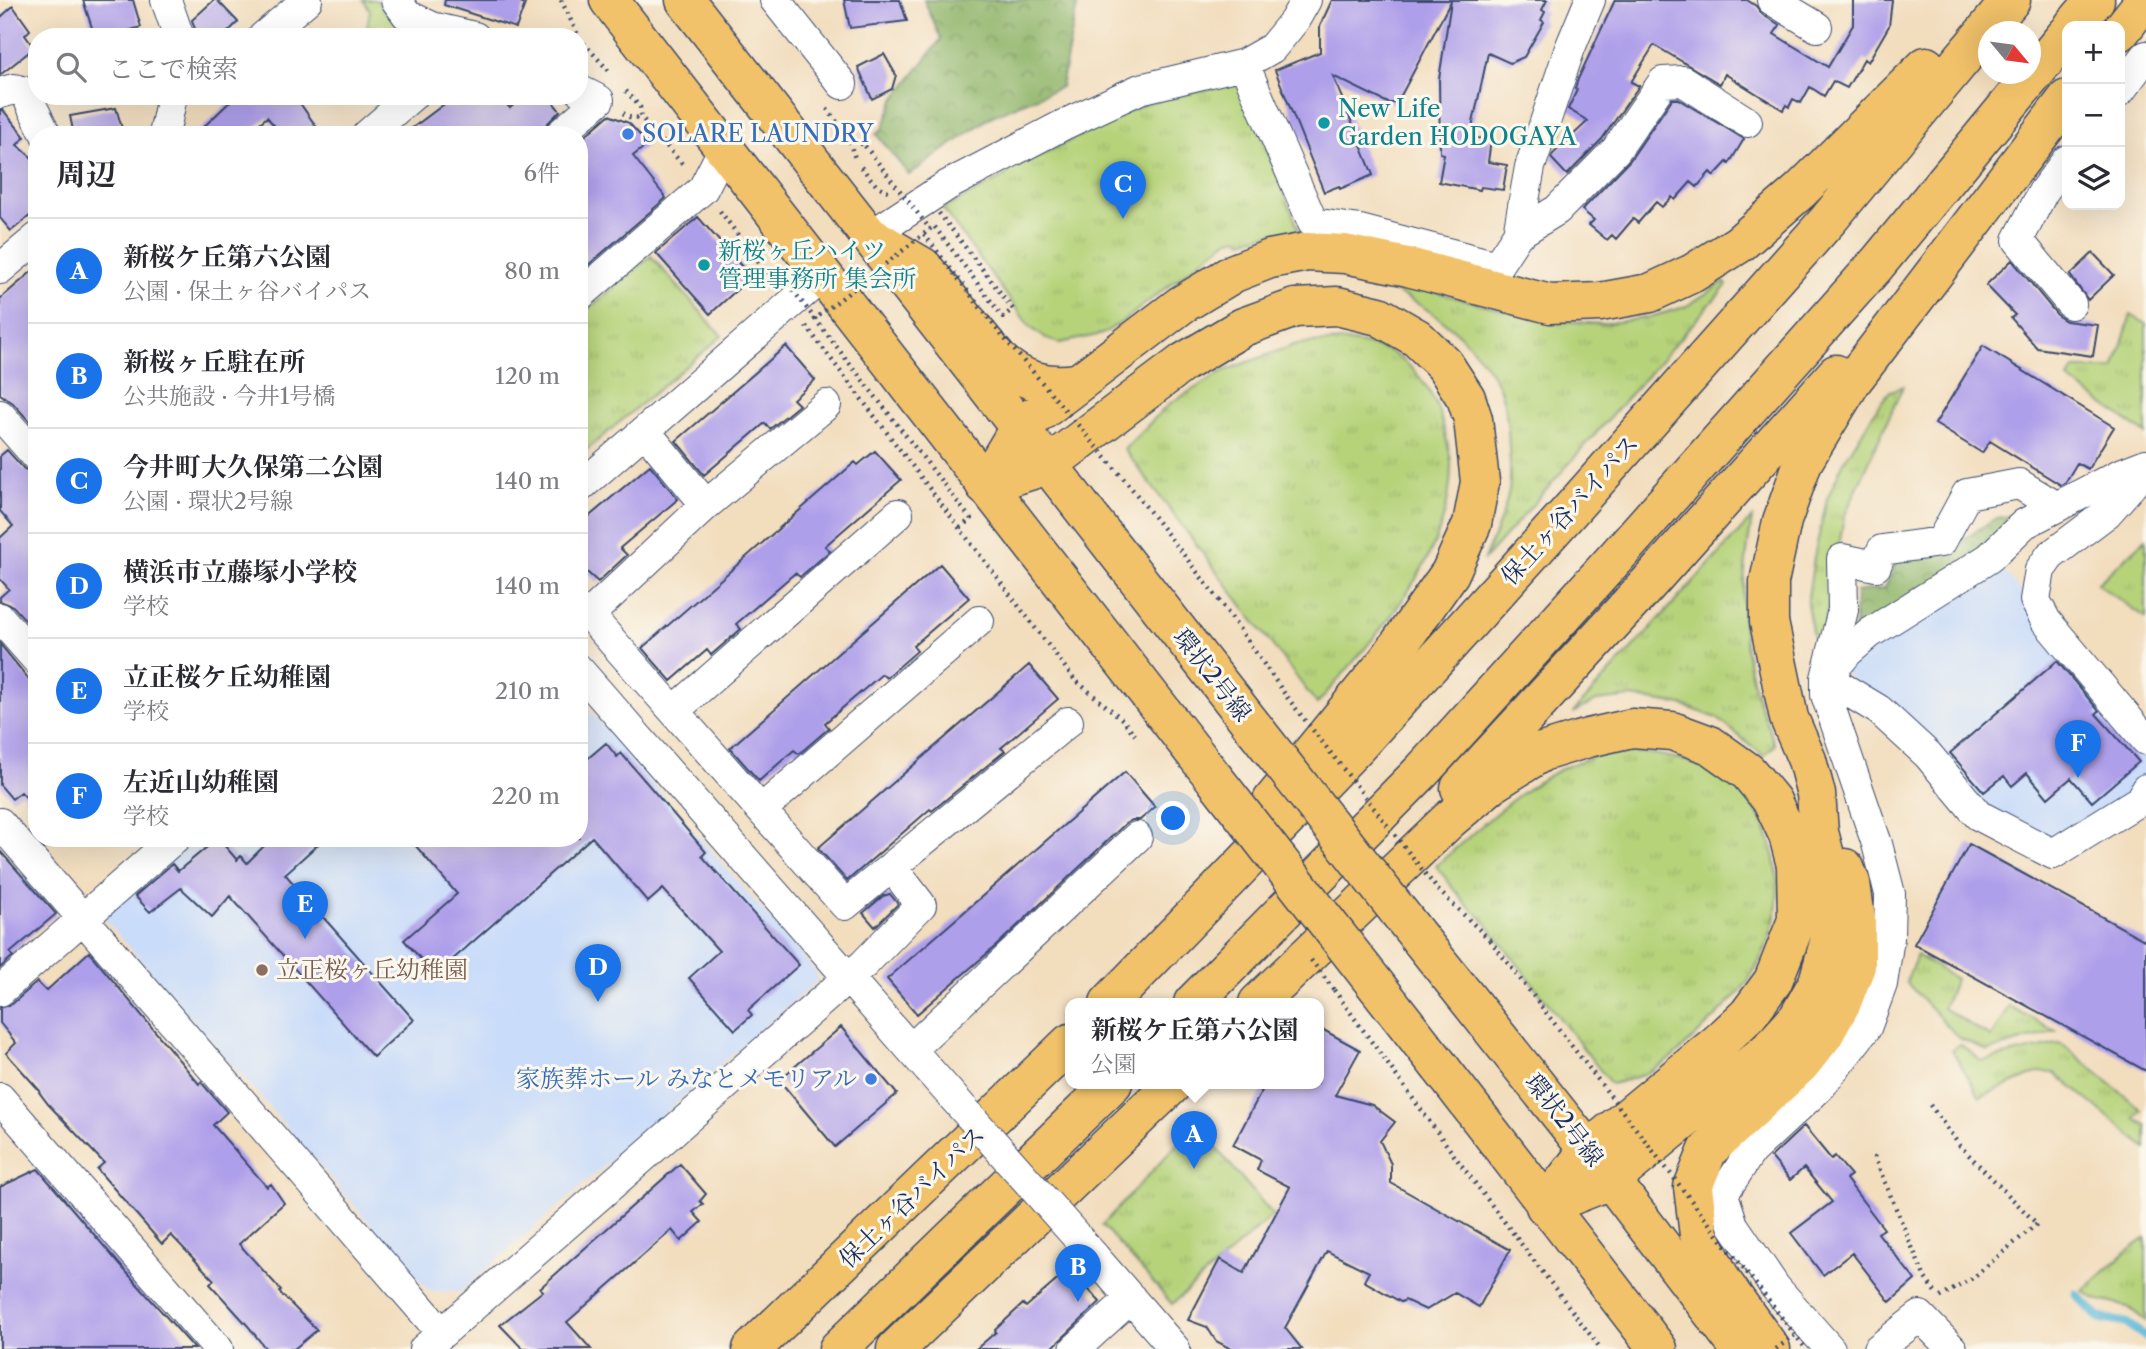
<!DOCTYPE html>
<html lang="ja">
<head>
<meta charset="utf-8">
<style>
	:root { --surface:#fff; --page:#f2f2f3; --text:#2b2b33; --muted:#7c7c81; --line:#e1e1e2; --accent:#1a73e8 }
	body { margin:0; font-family:"Libre Caslon Text","Noto Serif JP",serif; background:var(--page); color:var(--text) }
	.controls { position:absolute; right:21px; top:21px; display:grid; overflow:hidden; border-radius:14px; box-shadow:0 7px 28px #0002 }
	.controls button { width:63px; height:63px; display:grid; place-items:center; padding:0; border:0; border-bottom:2px solid var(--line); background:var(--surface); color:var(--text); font:35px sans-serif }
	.compass { position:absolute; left:1978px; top:21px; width:63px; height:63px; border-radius:50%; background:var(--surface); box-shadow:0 7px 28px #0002; rotate:119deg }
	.you { position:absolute; left:1174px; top:819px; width:24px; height:24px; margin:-18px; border:5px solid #fff; border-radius:50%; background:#1a73e8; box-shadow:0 0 0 10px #1a73e833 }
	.badge { display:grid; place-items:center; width:46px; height:46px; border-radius:50%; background:var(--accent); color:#fff; font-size:23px; font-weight:700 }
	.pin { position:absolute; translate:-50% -58px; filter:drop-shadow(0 2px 4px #0008) }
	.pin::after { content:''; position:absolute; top:37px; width:24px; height:21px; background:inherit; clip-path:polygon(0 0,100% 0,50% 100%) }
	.popup { position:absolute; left:1065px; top:998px; width:259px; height:91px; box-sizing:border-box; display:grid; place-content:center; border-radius:14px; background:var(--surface); filter:drop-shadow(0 2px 5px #0005); font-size:23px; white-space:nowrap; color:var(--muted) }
	.popup b { font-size:26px; color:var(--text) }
	.popup::after { content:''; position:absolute; left:50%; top:100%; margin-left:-14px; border:14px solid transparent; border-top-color:var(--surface) }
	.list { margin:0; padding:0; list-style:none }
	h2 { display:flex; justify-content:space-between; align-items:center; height:91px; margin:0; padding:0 28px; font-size:30px }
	h2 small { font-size:23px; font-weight:400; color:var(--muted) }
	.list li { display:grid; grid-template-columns:46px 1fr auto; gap:21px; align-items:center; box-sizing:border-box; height:105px; padding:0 28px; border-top:2px solid var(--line) }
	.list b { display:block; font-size:26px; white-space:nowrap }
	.list p { margin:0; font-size:23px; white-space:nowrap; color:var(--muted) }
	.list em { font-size:23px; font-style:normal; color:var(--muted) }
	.icon { flex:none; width:38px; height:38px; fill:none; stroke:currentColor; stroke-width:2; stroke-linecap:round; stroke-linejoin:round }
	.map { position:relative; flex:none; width:2146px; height:1349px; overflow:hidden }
	.search { position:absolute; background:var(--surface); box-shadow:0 7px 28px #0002; left:28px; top:28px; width:560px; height:77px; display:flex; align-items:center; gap:18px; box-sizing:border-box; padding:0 24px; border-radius:28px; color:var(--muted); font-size:26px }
	.panel { position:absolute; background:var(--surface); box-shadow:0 7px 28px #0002; left:28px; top:126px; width:560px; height:721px; border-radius:28px }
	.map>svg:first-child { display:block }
	.built { fill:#c9dcf9 }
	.grass { fill:url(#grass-tufts); stroke:#68816c; stroke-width:2 }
	.forest { fill:url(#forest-crowns); stroke:#567264; stroke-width:2 }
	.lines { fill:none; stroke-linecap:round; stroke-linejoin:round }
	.stream { stroke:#5ab7d8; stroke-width:9 }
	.building { fill:#ae9fea }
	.minor-casing { stroke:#3b496c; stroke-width:32 }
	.major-casing { stroke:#3b496c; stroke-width:41 }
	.highway-casing { stroke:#3b496c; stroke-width:41 }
	.path { stroke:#3b496c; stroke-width:4.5; stroke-dasharray:2 5; stroke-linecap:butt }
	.minor { stroke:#fff; stroke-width:30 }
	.major { stroke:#f2c26a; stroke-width:38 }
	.highway { stroke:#f2c26a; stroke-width:38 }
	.minor-bridge-casing { stroke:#3b496c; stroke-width:32; stroke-linecap:butt }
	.major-bridge-casing { stroke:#3b496c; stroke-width:41; stroke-linecap:butt }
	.path-bridge { stroke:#3b496c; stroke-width:4.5; stroke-dasharray:2 5; stroke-linecap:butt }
	.minor-bridge { stroke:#fff; stroke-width:30 }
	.major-bridge { stroke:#f2c26a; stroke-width:38 }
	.culture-dot { fill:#0f9aa8; stroke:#fbf7ec; stroke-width:2.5 }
	.shop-dot { fill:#3f7fe0; stroke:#fbf7ec; stroke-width:2.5 }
	.education-dot { fill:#8d6e63; stroke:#fbf7ec; stroke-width:2.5 }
	.labels { text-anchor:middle; stroke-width:6; stroke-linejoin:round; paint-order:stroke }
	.culture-label { font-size:24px; fill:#0d838f; stroke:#fbf7ec; text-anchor:start }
	.shop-label { font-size:24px; fill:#366cbe; stroke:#fbf7ec; text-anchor:start }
	.street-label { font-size:24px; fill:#1b2f5e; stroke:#fbf7ec }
	.education-label { font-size:24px; fill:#785e54; stroke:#fbf7ec; text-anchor:start }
</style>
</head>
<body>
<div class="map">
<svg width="2146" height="1349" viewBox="0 0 2146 1349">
	<defs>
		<pattern id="grass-tufts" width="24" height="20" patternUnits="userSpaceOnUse" patternTransform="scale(1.75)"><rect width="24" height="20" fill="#b6d37a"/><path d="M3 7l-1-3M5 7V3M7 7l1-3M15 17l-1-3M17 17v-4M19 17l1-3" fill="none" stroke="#9cb56c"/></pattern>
		<pattern id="forest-crowns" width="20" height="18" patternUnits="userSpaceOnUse" patternTransform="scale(1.75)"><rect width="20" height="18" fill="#90b56a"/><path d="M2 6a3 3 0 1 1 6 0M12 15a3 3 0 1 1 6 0" fill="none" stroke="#75945a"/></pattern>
	</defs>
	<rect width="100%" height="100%" fill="#fbf7ec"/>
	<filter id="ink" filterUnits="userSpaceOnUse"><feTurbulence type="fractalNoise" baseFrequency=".0143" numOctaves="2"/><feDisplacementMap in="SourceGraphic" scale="14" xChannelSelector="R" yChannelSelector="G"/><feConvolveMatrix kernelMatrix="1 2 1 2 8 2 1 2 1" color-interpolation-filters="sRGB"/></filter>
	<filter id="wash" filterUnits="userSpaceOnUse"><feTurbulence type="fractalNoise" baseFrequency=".00686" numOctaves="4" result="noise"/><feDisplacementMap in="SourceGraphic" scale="28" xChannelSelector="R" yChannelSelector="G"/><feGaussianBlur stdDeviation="1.57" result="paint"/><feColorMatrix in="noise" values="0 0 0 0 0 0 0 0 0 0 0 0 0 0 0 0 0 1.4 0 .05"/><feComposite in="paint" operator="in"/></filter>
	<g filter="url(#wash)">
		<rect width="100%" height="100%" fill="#f2ddbd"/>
		<!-- built -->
		<path class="built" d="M1994,558L2146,747V774L2138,793L2057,845L1988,813L1841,669Z
			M579,698L816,972L817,981L460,1292L429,1291L104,918L193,838H579Z"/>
		<!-- grass -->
		<path class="grass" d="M363,0H376L401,27L424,37H360L367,27L370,10Z
			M1229,84L1242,87L1299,230L1262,235L1243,241L1238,237L1228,240L1123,321L1102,334L1060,343L1047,339L1030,327L943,209L1002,178L1012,169L1144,104Z
			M651,256L722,336L579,456V317Z
			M1338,266L1537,319L1602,324L1646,318L1685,307L1724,282L1727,285L1483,561C1493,539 1504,515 1509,491C1511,478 1510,462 1509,448C1508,428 1507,404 1498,385C1465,324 1402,287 1337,272Z
			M2131,315L2146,324V434L2068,379L2074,369H2114Z
			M1346,341C1360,344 1380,346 1392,353C1418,368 1436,397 1443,425C1445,437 1450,450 1451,462C1453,559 1375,636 1317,704L1124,449L1169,404L1224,371L1297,344Z
			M1903,386L1844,517L1818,664L1807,604L1814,557L1827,499L1843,463L1879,405L1890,391Z
			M1752,518C1743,574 1737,623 1752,679C1757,701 1767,723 1775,745L1764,756L1717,718L1682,705L1632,697L1596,701L1573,713Z
			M2146,539V618L2097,584Z
			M1624,752C1664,753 1707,762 1739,788C1750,797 1756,811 1763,823C1787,874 1781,923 1754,971C1742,993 1722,1010 1705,1027C1673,1059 1656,1075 1611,1084L1481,917L1466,904L1436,866C1481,827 1528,778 1586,759C1598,755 1611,754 1624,752Z
			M1917,955L1955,979L1943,1008L1991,1037L2009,1006L2056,1031L1988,1051L1959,1038L1906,982Z
			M2061,1043L2142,1110L2134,1119L2146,1125V1148L2055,1073L2039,1072L1980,1097L1952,1050L1960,1044L1982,1061Z
			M1196,1124L1273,1215L1172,1304L1102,1225Z
			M2146,1238V1321L2128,1307L2095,1299L2083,1291L2125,1253Z"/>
		<!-- forest -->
		<path class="forest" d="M924,0H1078L1061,87L992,116L909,175L876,134L883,128L894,100L941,39Z
			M2010,516L2017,528L1854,642L1856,592L1885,588L1898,557L1953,546L1996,518Z"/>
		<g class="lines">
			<!-- stream -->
			<path class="stream" d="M2076,1294L2099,1318L2126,1323L2146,1337"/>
		</g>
		<g id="blocks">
			<!-- building -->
			<path class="building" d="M83,0H133L141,27L109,37H95Z
				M214,0H217L238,22L223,37H202L195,29L192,20Z
				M445,0H523L522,4H525L516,28L444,5Z
				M844,0H900L907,21L850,28Z
				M1332,0H1547L1542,10L1545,12L1541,20L1544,22L1524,57L1510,63L1488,53L1470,137L1491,140L1488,162L1507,165L1503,190L1481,187L1480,190L1439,182L1444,154L1440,153L1439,79L1451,1L1397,103H1388L1333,76L1373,175L1340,189L1339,186L1324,192L1275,70L1320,52V26Z
				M1615,0H1747L1756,6L1763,15L1780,25L1774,34L1828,67L1853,25V0H1892L1889,26L1868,62L1864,59L1847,88L1833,81L1824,96L1810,87L1801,103L1793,99L1789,107L1786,105L1783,110L1725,74L1720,84L1654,45L1631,82L1639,86L1602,139L1567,175L1551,158L1553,154L1588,121L1568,109L1577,90L1575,89L1578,79Z
				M13,6L30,30L25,35L34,48L0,75V18Z
				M884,54L896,75L892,89L872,99L858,67Z
				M236,96H295L322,135H282L267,117L246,135H195Z
				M455,96H499L510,108L523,96H548L560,111L536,135H403Z
				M1672,99H1678L1744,139L1729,164L1727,162L1714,176L1710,172L1697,187L1691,182L1675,200L1672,197L1662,207L1656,202L1638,223L1633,219L1616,239L1612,235L1607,240L1589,225L1594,220L1582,210L1630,160Z
				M116,108L124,135H74L70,116Z
				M0,110H3L25,137L17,145L37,162V210L11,231L0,218Z
				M609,115L629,123L648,144L633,156L666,198L579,273V141Z
				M698,217L751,277L710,314L656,253Z
				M2093,253L2114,275L2088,300L2070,275Z
				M2012,260L2058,316L2066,321L2098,325L2093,356L2037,348L2011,318L2015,315L1986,285Z
				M37,267V430L13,403L0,394V299Z
				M786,346L815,380L793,399L799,405L770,429L765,423L704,475L676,441Z
				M1983,346L2114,427L2088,469L2077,463L2065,483L2061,485L1990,441L1982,453L1935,424Z
				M7,450L24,469L37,474L36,632L13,606L0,601V597L9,589L0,579V538L13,526L0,511V456Z
				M875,451L901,480L825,546L830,551L800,577L795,573L736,624L741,629L711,655L707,650L671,681L642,648L855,462L858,465Z
				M650,465L678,499L620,548L627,555L598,582L579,565V525Z
				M940,564L969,598L913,646L917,651L886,678L882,674L825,723L829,728L799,754L794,750L759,781L730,748Z
				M0,644L37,689V809L21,792L12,799L0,785Z
				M2057,661L2099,711L2096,714L2139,762L2092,802L2071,778L2048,798L2027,773L2012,786L2004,776L1984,792L1950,753Z
				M1029,665L1058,699L1001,748L1005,751L932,811L930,809L847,881L818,848Z
				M606,743L617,757L621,753L706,852L702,856L799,965L748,1010L752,1015L735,1030L689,978L719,951L663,889L648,902L592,837L435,975L404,940L457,894L409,838H579V766Z
				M1125,772L1155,807L1140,820H1132L1125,824L997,945L917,1014L887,979Z
				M218,838L237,860L241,856L247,863L272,838H325L285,874L414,1020L373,1057L230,896L212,917L181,888L150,912L135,896L172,864L178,871Z
				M1969,844L2146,941V1071L1914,944Z
				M0,851L56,914L10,953L13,956L0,968Z
				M890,894L898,904L875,927L863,913L883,896Z
				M89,952L199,1084L201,1082L227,1112L213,1125L267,1187L271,1184L284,1203L239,1244L281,1290L279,1292L317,1330L294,1349H266L248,1326L210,1284L214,1280L171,1235L162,1244L97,1169L104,1163L48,1104L39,1092L40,1091L6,1053L16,1043L0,1023V1008L12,1004L37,982L46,991Z
				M841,1027L897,1094L835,1147L779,1080Z
				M1318,1027L1360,1050L1335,1095L1372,1105L1395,1122L1380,1141L1391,1164V1183L1510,1250L1479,1307L1455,1293L1426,1310L1405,1300L1401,1302L1364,1281L1369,1272L1327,1251L1285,1328L1302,1349H1231L1216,1341L1207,1327L1188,1320L1220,1259L1244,1273L1290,1187L1257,1170L1261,1160L1233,1145L1266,1083H1318Z
				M1804,1126L1831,1159L1835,1156L1851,1175L1846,1179L1884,1229L1878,1233L1915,1280L1890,1302L1852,1253L1823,1275L1791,1233L1832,1202L1804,1168L1790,1180L1771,1157Z
				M680,1164L706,1194L700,1201L703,1204L693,1212L702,1222L681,1241L672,1230L567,1322L591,1349H523L500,1325L543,1291L540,1288Z
				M38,1169L121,1266L195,1349H0V1187Z
				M1070,1269L1100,1302L1051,1349H976L996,1332L995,1330L1023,1304L1026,1307Z"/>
		</g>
	</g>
	<g filter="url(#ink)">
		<use href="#blocks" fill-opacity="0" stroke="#3b496c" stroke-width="2"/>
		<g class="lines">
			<defs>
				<path id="minor" d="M166,0L179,37
					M396,0L407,15L432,27L475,37
					M775,0L842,84
					M1772,0L1817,27
					M263,37L307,0
					M1244,64L1313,223L1360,230L1497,266L1518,234L1557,210L1616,150L1663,82L1683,81L1747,122
					M2120,91L2146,56
					M0,93L14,89L25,92L46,135
					M164,135L172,96
					M367,135L412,96
					M559,135L599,100L579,90
					M2067,160L2043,192L2018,240L2071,304
					M1518,234L1530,167L1570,48L1590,0
					M870,236L948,185L1063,125L1140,89L1244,64L1272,48L1294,21L1306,0
					M0,269L37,238
					M579,296L703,189L724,148
					M826,405L706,505L589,615L845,905L1068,722
					M0,415L37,457
					M645,431L706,505
					M2146,469L2107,513L2050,556L2040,570L2035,600L2046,621L2146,740
					M579,488L824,275
					M2057,507L2019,484L1967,494L1941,542L1882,550L1876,566L1842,559L1843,610L1826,678L1879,710L1928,755L1978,815L2053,854L2140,800L2146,789
					M0,618L37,660
					M579,670L928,1069
					M674,711L898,514
					M761,810L979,621
					M0,823L442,1333
					M0,991L175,838
					M911,1049L1137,837
					M0,1098L218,1349
					M1093,1255L1175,1349
					M424,1349L864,964L921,905L892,867
					M1075,1349L1131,1298
					M1830,1349L1775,1287L1733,1225L1723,1194L1751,1151L1821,1086L1866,1028L1882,984L1889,938L1890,894L1877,844L1826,695V678L1848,652L1870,633L1989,558L2024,524L2118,475L2146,464
					M1878,1349L1920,1316L1952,1349"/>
				<path id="major" d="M609,0L1214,778
					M685,0L1255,729
					M1420,939L1588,1150L1740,1349
					M1440,1067L1658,1349"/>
				<path id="highway" d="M2073,26L2095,0
					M2120,32L2145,0
					M870,236L923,267L998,359C1021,381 1045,387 1076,383
					M985,485L1048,465L1184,362L1243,327L1295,308L1337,306L1379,316L1417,338L1444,364L1466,398L1473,419L1480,482L1472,524L1450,573L1388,660L1272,801
					M985,485L1019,428L1181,305L1234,273L1270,259L1307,252L1345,254L1408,267L1550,304L1600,302L1650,293L1693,273L1739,244L1800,191L1926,66
					M1460,788L1647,585L1836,374
					M1109,1003L1358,745L1567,514L1829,219L2011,0
					M1193,1003L1422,771L1618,555L1877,264L2067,34
					M1258,1003L1449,820L1493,783L1542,752L1588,738L1632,728L1672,731L1710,745L1748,772L1772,801L1788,835L1796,865L1797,920L1773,981L1748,1015L1718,1043L1588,1150L1545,1206
					M1545,1206L1611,1180L1770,1049L1798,1018L1818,982L1830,939L1829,871L1819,832L1816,794L1807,760L1789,718L1769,622V582L1782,521L1803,462L1852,381L2067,99
					M752,1349L1070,1043
					M838,1349L1113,1083
					M896,1349L1174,1083
					M1771,1349L1722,1281L1699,1235L1693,1187L1708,1150L1801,1064L1824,1035L1842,1002L1856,966V919L1851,883L1845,868"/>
			</defs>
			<!-- minor casing -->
			<use href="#minor" class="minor-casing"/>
			<!-- major casing -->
			<use href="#major" class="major-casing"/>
			<!-- highway casing -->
			<use href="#highway" class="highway-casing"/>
			<!-- path -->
			<path class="path" d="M561,0L579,37
				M579,38L609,71
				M626,91L640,107L642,118L684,166
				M827,109L847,135L865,146
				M623,113L629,117L642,118
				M847,135L856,161
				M861,167L876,185L888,191
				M720,211L774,283
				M806,326L1074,679L1123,720L1135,735
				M960,528L971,519L970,517
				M1219,600L1287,697
				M1438,890L1490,940
				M1334,990L1459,1162L1601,1349
				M1930,1105L1960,1146L2037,1224L1971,1279L1939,1298
				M1874,1156L1925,1278L1935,1292"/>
			<!-- minor -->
			<use href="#minor" class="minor"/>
			<!-- major -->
			<use href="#major" class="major"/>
			<!-- highway -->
			<use href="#highway" class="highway"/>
			<defs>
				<path id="minor-bridge" d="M928,1069L1093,1255"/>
				<path id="major-bridge" d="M1255,729L1420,939
					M1214,778L1440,1067"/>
			</defs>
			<!-- minor-bridge casing -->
			<use href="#minor-bridge" class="minor-bridge-casing"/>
			<!-- major-bridge casing -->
			<use href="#major-bridge" class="major-bridge-casing"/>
			<!-- path-bridge -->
			<path class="path-bridge" d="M865,146L930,229
				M939,213L1013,309L1003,317L934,226L815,319L967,514
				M924,234L999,332L1129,485L1219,600
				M776,268L815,319
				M1287,697L1438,890
				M1490,940L1806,1349
				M1311,960L1334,990
				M1776,1349L1795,1335"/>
			<!-- minor-bridge -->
			<use href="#minor-bridge" class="minor-bridge"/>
			<!-- major-bridge -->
			<use href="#major-bridge" class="major-bridge"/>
		</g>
	</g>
	<!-- markers -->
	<g class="culture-dot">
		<circle cx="1324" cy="123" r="7"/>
		<circle cx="704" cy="265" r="7"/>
	</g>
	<g class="shop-dot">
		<circle cx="628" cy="134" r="7"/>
		<circle cx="871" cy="1079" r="7"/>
	</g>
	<circle class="education-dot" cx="262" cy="970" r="7"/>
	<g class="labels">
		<!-- culture labels -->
		<g class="culture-label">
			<text x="1338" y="117">New Life<tspan x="1338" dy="28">Garden HODOGAYA</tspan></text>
			<text x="718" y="259">新桜ヶ丘ハイツ<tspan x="718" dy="28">管理事務所 集会所</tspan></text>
		</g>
		<!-- shop labels -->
		<g class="shop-label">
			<text x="642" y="142">SOLARE LAUNDRY</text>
			<text x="857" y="1087" text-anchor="end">家族葬ホール みなとメモリアル</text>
		</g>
		<!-- street labels -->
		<g class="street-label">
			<text transform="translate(1570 510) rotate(-48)" y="8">保土ヶ谷バイパス</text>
			<text transform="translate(1212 675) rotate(52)" y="8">環状2号線</text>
			<text transform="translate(1564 1120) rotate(52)" y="8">環状2号線</text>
			<text transform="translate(912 1197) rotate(-44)" y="8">保土ヶ谷バイパス</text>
		</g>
		<!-- education labels -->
		<g class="education-label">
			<text x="276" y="978">立正桜ヶ丘幼稚園</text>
		</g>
	</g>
</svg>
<div class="controls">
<button>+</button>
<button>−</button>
<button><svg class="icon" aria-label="layers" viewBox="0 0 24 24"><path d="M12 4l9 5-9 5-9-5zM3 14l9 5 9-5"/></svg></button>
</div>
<svg class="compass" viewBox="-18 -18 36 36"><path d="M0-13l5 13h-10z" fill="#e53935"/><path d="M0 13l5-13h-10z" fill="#7c7c81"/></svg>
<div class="you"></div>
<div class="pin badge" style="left:1194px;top:1169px">A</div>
<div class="popup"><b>新桜ケ丘第六公園</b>公園</div>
<div class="pin badge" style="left:1078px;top:1302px">B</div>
<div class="pin badge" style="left:1123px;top:219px">C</div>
<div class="pin badge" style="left:598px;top:1002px">D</div>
<div class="pin badge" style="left:305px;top:939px">E</div>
<div class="pin badge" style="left:2078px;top:778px">F</div>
<div class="search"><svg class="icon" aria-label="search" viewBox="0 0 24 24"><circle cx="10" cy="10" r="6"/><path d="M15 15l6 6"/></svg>ここで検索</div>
<section class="panel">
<h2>周辺<small>6件</small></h2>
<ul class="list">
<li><span class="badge">A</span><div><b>新桜ケ丘第六公園</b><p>公園 · 保土ヶ谷バイパス</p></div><em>80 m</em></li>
<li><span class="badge">B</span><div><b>新桜ヶ丘駐在所</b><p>公共施設 · 今井1号橋</p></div><em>120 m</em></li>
<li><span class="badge">C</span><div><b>今井町大久保第二公園</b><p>公園 · 環状2号線</p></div><em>140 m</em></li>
<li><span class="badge">D</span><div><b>横浜市立藤塚小学校</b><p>学校</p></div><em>140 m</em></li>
<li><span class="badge">E</span><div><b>立正桜ケ丘幼稚園</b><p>学校</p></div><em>210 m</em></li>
<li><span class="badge">F</span><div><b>左近山幼稚園</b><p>学校</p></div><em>220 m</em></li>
</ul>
</section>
</div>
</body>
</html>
